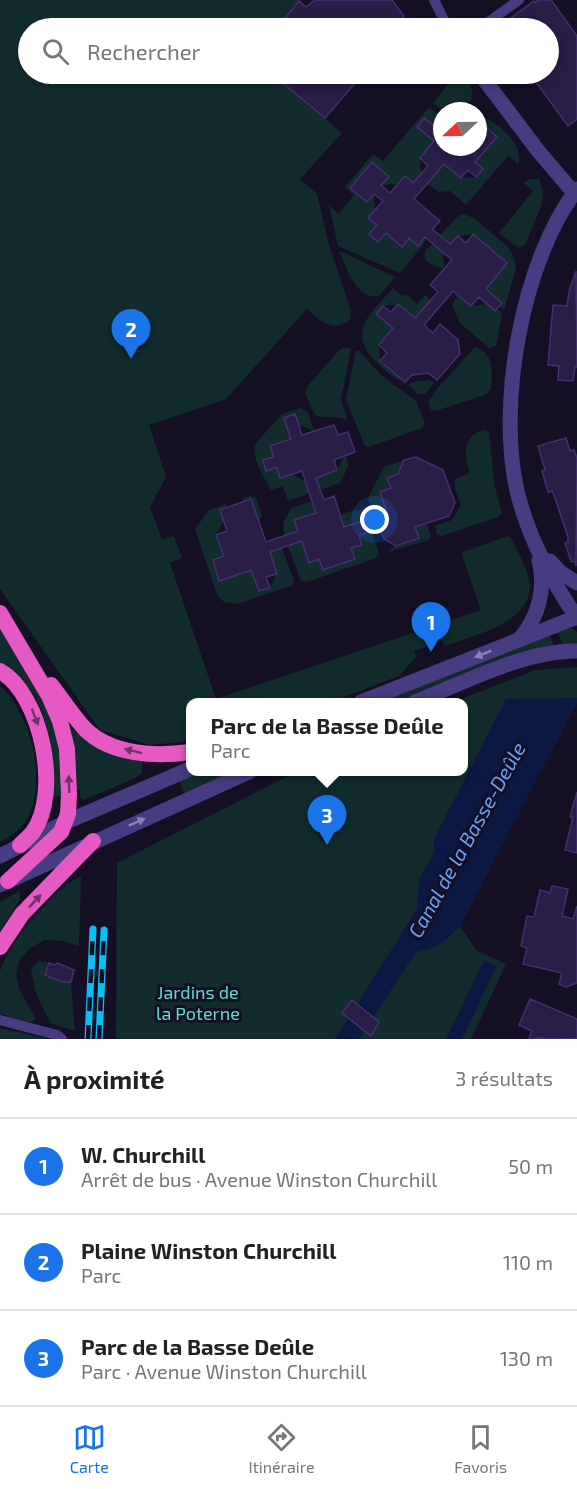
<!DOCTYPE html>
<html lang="fr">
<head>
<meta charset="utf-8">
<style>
	:root { --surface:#fff; --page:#f2f2f2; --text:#222; --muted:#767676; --line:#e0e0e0; --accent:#1a73e8 }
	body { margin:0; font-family:"Exo 2",sans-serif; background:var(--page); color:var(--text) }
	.compass { position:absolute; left:433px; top:102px; width:54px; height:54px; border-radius:50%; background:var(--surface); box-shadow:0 3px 9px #0003; rotate:248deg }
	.you { position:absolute; left:375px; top:520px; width:21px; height:21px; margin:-15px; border:4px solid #fff; border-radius:50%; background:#1a73e8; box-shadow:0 0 0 9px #1a73e833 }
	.badge { display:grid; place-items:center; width:39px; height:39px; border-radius:50%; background:var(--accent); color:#fff; font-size:20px; font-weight:700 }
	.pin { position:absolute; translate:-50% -50px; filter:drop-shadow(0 2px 3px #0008) }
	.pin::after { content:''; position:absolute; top:32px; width:21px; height:18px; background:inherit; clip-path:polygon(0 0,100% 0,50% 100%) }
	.popup { position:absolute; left:186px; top:698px; width:282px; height:78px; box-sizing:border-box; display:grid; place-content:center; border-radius:12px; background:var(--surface); filter:drop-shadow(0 2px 4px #0005); font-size:20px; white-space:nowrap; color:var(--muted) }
	.popup b { font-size:22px; color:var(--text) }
	.popup::after { content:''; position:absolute; left:50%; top:100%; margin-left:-12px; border:12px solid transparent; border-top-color:var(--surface) }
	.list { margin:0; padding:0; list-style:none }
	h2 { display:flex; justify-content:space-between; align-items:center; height:78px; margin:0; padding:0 24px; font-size:26px }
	h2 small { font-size:20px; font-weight:400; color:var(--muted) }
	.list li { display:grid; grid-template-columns:39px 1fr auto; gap:18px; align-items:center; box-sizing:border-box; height:96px; padding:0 24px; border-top:2px solid var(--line) }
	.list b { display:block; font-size:22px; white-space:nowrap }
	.list p { margin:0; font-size:20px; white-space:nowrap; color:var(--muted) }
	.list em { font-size:20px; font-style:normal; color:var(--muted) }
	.icon { flex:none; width:33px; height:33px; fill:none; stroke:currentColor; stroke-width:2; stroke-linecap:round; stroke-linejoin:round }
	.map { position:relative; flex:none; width:577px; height:1039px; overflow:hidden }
	.search { position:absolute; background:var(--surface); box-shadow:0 3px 9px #0003; left:18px; right:18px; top:18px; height:66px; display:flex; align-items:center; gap:15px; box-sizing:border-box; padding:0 21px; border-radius:33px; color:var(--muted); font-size:22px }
	.sheet { height:366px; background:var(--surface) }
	nav { display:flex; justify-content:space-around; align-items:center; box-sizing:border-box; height:84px; border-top:2px solid var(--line); background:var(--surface); font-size:16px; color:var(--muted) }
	nav a { display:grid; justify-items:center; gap:3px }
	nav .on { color:var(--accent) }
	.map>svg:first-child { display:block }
	.green { fill:#122c2e }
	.water { fill:#0b1841 }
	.building { fill:#291c45; stroke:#442f70; stroke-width:1.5 }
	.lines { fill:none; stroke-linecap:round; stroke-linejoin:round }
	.service { stroke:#473c82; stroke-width:10 }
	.minor { stroke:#473c82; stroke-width:15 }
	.tertiary { stroke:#473c82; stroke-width:15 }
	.trunk { stroke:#e658c4; stroke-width:16 }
	.rail-casing { stroke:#07c1f6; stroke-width:7 }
	.rail { stroke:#150f24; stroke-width:4.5; stroke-dasharray:14; stroke-linecap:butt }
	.oneway { fill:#8b80ba }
	.oneway2 { fill:#73306c }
	.labels { text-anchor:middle; stroke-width:6; stroke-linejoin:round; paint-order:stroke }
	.park-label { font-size:18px; fill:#61dccd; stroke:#150f24 }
	.water-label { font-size:20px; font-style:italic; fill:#65a3fb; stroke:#150f24 }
</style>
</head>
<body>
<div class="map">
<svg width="577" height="1039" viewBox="0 0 577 1039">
	<rect width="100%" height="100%" fill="#150f24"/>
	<!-- green -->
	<path class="green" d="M0,0H299L278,28H28V74H272L342,133L300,179L317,194L329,245L351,311L350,319C335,334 320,321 307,309L226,399L149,425L166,477L150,507L162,539L174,536L182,558L170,563L216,699L481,610L462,555L463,552L505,537L510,536C516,550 526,565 529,579C537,622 475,635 445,646L442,641L414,651L416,657L399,676L331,702H190V741L150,745L100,730L0,589Z
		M445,74H463C472,86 476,94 467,107H463L460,111H443L433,103L452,80Z
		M429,107L442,118V125H432L424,118L417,127L434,141L420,158L421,174L413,183L405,176L398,184L381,185L388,177L372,162L350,188L367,202L374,194L375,210L369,218L402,247L409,238L418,245L426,238L423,245L400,273L338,246L329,205L339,214L354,195L345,187L373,154L383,161Z
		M482,117C498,121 526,148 518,164L508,156L466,205L450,191L439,192L427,184L444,164L461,178L476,177L483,170L475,162L497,137L478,120Z
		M530,179H539L543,191L542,204L525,245L518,248L499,233L533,191L524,183Z
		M463,214L474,218L508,247L513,255L516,268L504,310L499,306L502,303L486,289L507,263L473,234L458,236L450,244L440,235L457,217Z
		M433,244L443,253L444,269C433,264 421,265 426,249Z
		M340,252V251L395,277L379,296C357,301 346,267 340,252Z
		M393,288L403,297L406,294L417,304L425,295L431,300L415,318L398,304L383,306L376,314L393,328L379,345L380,360L405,382C395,380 386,371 378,364C345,332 370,315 393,288Z
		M458,295L471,306L487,304L495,311L497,308L502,313L496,346L489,348L460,323L452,305Z
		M347,347L351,349L341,400L347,418L346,420C335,415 323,419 315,415L305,393L307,387L339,350Z
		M475,347C495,354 492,371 491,389L485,395L435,411L431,410L428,402L437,389Z
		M356,351H359L382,376L416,401L425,423L422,428L369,447L365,446L346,400Z
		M430,380L434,383L425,394H418L408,385L412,382Z
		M300,408L308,412L314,431L299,425L295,414L285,417L291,439L270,446L274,457L263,460L266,471L277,467L305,481L309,493L288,501L283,486L271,490C264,476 250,458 256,443L282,414Z
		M485,430L489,432L495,488L502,513L498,517L442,536L437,534L435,526L452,520L461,505L455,489V479L470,473C464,456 462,434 485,430Z
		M346,455L348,467L340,483L320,490L316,478L337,470L344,456Z
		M404,460L398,474L387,478L391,488L387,513L375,517L368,498L384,467Z
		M250,496L256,498L262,516L259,521L251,500L242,501L244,498Z
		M312,501L316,513L295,520L298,531L284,536L283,523L291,508Z
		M226,504L228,507L220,510L224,521L216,535L224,556L213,560L219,580L251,570L259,591L270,588L277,573L270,552L282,548L294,581L291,586L237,604L224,602L217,595L195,529L209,510Z
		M354,510C361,509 366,513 368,519L344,527L340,515Z
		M427,523L431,536L429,540L388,552L395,545L418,538L415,527Z
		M371,531L379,553L376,558L307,582L301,581L288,546L302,541L309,562L319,559L323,570L355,559L351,548L362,545L359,535Z
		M568,625L577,632V646L563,645L557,630Z
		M0,630L33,680L58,737L64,795L49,798C50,743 54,695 0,663Z
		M549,633L554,647L525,654L403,702H372Z
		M577,667V702L460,926L476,950L506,964L471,1039H116L117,863L296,772H464V702H453L536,670Z
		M0,686C31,714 47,779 28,817C22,829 11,836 0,842Z
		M73,729L86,738L142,759V773L135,778L84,800L80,798V790H76L70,730Z
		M195,772H239L185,795L178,778Z
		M81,876L79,946L63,941L44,940L29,949L19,961L16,974L19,989L36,1019L30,1023L0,1014C0,1002 0,984 0,972C7,945 57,886 81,876Z
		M20,891V899L0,931V902Z
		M38,961L49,963L46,975L63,982H71L75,1031L50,1023L36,993L31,970Z
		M0,1028L49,1039H0Z"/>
	<!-- water -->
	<path class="water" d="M577,698V702L460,926C445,942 437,948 416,952L359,1039H335L417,909L419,880L434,852V839L506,699Z
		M484,961L497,966L462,1039H446Z"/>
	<!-- building -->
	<path class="building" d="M315,0H392L404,16L402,18L409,28H406L404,25L402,28H277L299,1L306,7Z
		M538,0H551L577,36V119L568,126L530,74H548V28H514L508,20L534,1L535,3Z
		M272,74H363L325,118Z
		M424,118L442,132V147H478V120L497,137L475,162L483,169L476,177L468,170L461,178L444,164L414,199L440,221L432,229L450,244L458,236L466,243L473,234L507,263L486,289L502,303L495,311L479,297L471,306L453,291L424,325L433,333L440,324L458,340L460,354L437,380L428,373L412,375L405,382L380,361L387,353L379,345L393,328L376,314L383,306L391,312L398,304L415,318L438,292L430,285L452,260L425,237L418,246L409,238L402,247L386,233L378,242L369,234L377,225L368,218L383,201L374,194L367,202L350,188L372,162L389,177L381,185L390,193L405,176L413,183L428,166L420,158L434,141L417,127Z
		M576,271L577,367H575L573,381L558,380L559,366L548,365L553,305L567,306L569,292Z
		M295,414L302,435L334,425L338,435L348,432L355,452L334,460L337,470L316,478L324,500L334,496L344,527L387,513L380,492L391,488L387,478L398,474L404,460L416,457L443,470L455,503L449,516L415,527L419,538L396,546L384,539L380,528L359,535L362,545L351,548L355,559L323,570L319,559L309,563L302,541L270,552L277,574L266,577L270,588L259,591L251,570L219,581L213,560L224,556L216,535L227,531L220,510L251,499L266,542L298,531L294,520L316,513L302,471L280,478L277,467L266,471L263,460L274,457L270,446L291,439L284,418Z
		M566,438L570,451L574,450L577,458L576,566L575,562L571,561L565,543L568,542V537L554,495L552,491L548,492L542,471L545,470L538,446Z
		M577,792V853L565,850L573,817H570Z
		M552,886L568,889L562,916L573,919L577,906V983L566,987L559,984L562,973L523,964L527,948L521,946L527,916L534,917L540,890L550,893Z
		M49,963L55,965L57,963L74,970L71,982H63L45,975Z
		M530,999L577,1019V1039L529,1038L532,1031L519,1025Z
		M352,1000L379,1022L371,1036L342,1013Z"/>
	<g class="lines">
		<!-- service -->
		<path class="service" d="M434,0L448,28
			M480,28L519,0
			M0,1020L57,1035L62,1039"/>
		<!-- minor -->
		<path class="minor" d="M480,74L539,152L574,193
			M577,189C522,261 497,404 517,491C528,536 551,580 577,618
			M550,561L560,572L577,583
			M519,640C539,617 546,588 539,560"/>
		<!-- tertiary -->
		<path class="tertiary" d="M361,702L577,617
			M415,702C464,683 525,650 577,651
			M0,856L66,822L190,769
			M0,885L249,772"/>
		<!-- trunk -->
		<path class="trunk" d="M0,613L49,696L60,721L67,749L69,794L68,814L61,832L8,881
			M0,671C42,695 61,793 33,832C29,837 24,841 20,845
			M51,685C62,699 73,716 85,729C111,755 156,757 190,752
			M0,947L22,914L93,841"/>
		<defs>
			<path id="rail" d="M88,1039L93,929
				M99,1039L104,930"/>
		</defs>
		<!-- rail casing -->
		<use href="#rail" class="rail-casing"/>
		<!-- rail -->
		<use href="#rail" class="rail"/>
	</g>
	<!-- one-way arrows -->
	<defs><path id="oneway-solid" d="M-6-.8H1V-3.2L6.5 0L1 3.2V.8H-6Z" transform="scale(1.5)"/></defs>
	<g class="oneway">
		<use href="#oneway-solid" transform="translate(483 654) rotate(158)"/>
		<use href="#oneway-solid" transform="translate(137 822) rotate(-24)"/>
	</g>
	<g class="oneway2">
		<use href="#oneway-solid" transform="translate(35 717) rotate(69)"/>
		<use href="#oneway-solid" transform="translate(133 751) rotate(-166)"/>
		<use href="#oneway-solid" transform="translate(69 784) rotate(-92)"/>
		<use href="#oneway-solid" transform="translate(35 901) rotate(-47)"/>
	</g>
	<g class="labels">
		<!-- park labels -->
		<g class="park-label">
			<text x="198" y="999">Jardins de<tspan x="198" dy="21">la Poterne</tspan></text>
		</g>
		<!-- water labels -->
		<g class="water-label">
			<text transform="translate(467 840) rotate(-61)" y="7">Canal de la Basse-Deûle</text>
		</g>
	</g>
</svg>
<svg class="compass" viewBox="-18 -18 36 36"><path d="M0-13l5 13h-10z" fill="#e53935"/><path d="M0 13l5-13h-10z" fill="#767676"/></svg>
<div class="you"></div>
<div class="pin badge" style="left:431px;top:652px">1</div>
<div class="pin badge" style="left:131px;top:359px">2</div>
<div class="pin badge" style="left:327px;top:845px">3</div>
<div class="popup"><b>Parc de la Basse Deûle</b>Parc</div>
<div class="search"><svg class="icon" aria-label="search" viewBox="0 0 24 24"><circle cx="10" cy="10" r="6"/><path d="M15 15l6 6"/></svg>Rechercher</div>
</div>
<section class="sheet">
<h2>À proximité<small>3 résultats</small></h2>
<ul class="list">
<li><span class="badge">1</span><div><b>W. Churchill</b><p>Arrêt de bus · Avenue Winston Churchill</p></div><em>50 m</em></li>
<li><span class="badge">2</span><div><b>Plaine Winston Churchill</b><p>Parc</p></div><em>110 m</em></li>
<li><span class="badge">3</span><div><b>Parc de la Basse Deûle</b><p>Parc · Avenue Winston Churchill</p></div><em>130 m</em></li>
</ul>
</section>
<nav>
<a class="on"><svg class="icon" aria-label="map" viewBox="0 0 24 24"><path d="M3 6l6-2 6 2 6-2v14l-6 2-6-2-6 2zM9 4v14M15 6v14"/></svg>Carte</a>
<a><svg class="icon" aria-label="directions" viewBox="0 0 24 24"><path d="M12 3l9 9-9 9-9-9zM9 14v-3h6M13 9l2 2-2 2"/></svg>Itinéraire</a>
<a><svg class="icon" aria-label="saved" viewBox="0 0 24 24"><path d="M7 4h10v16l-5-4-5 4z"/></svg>Favoris</a>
</nav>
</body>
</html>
